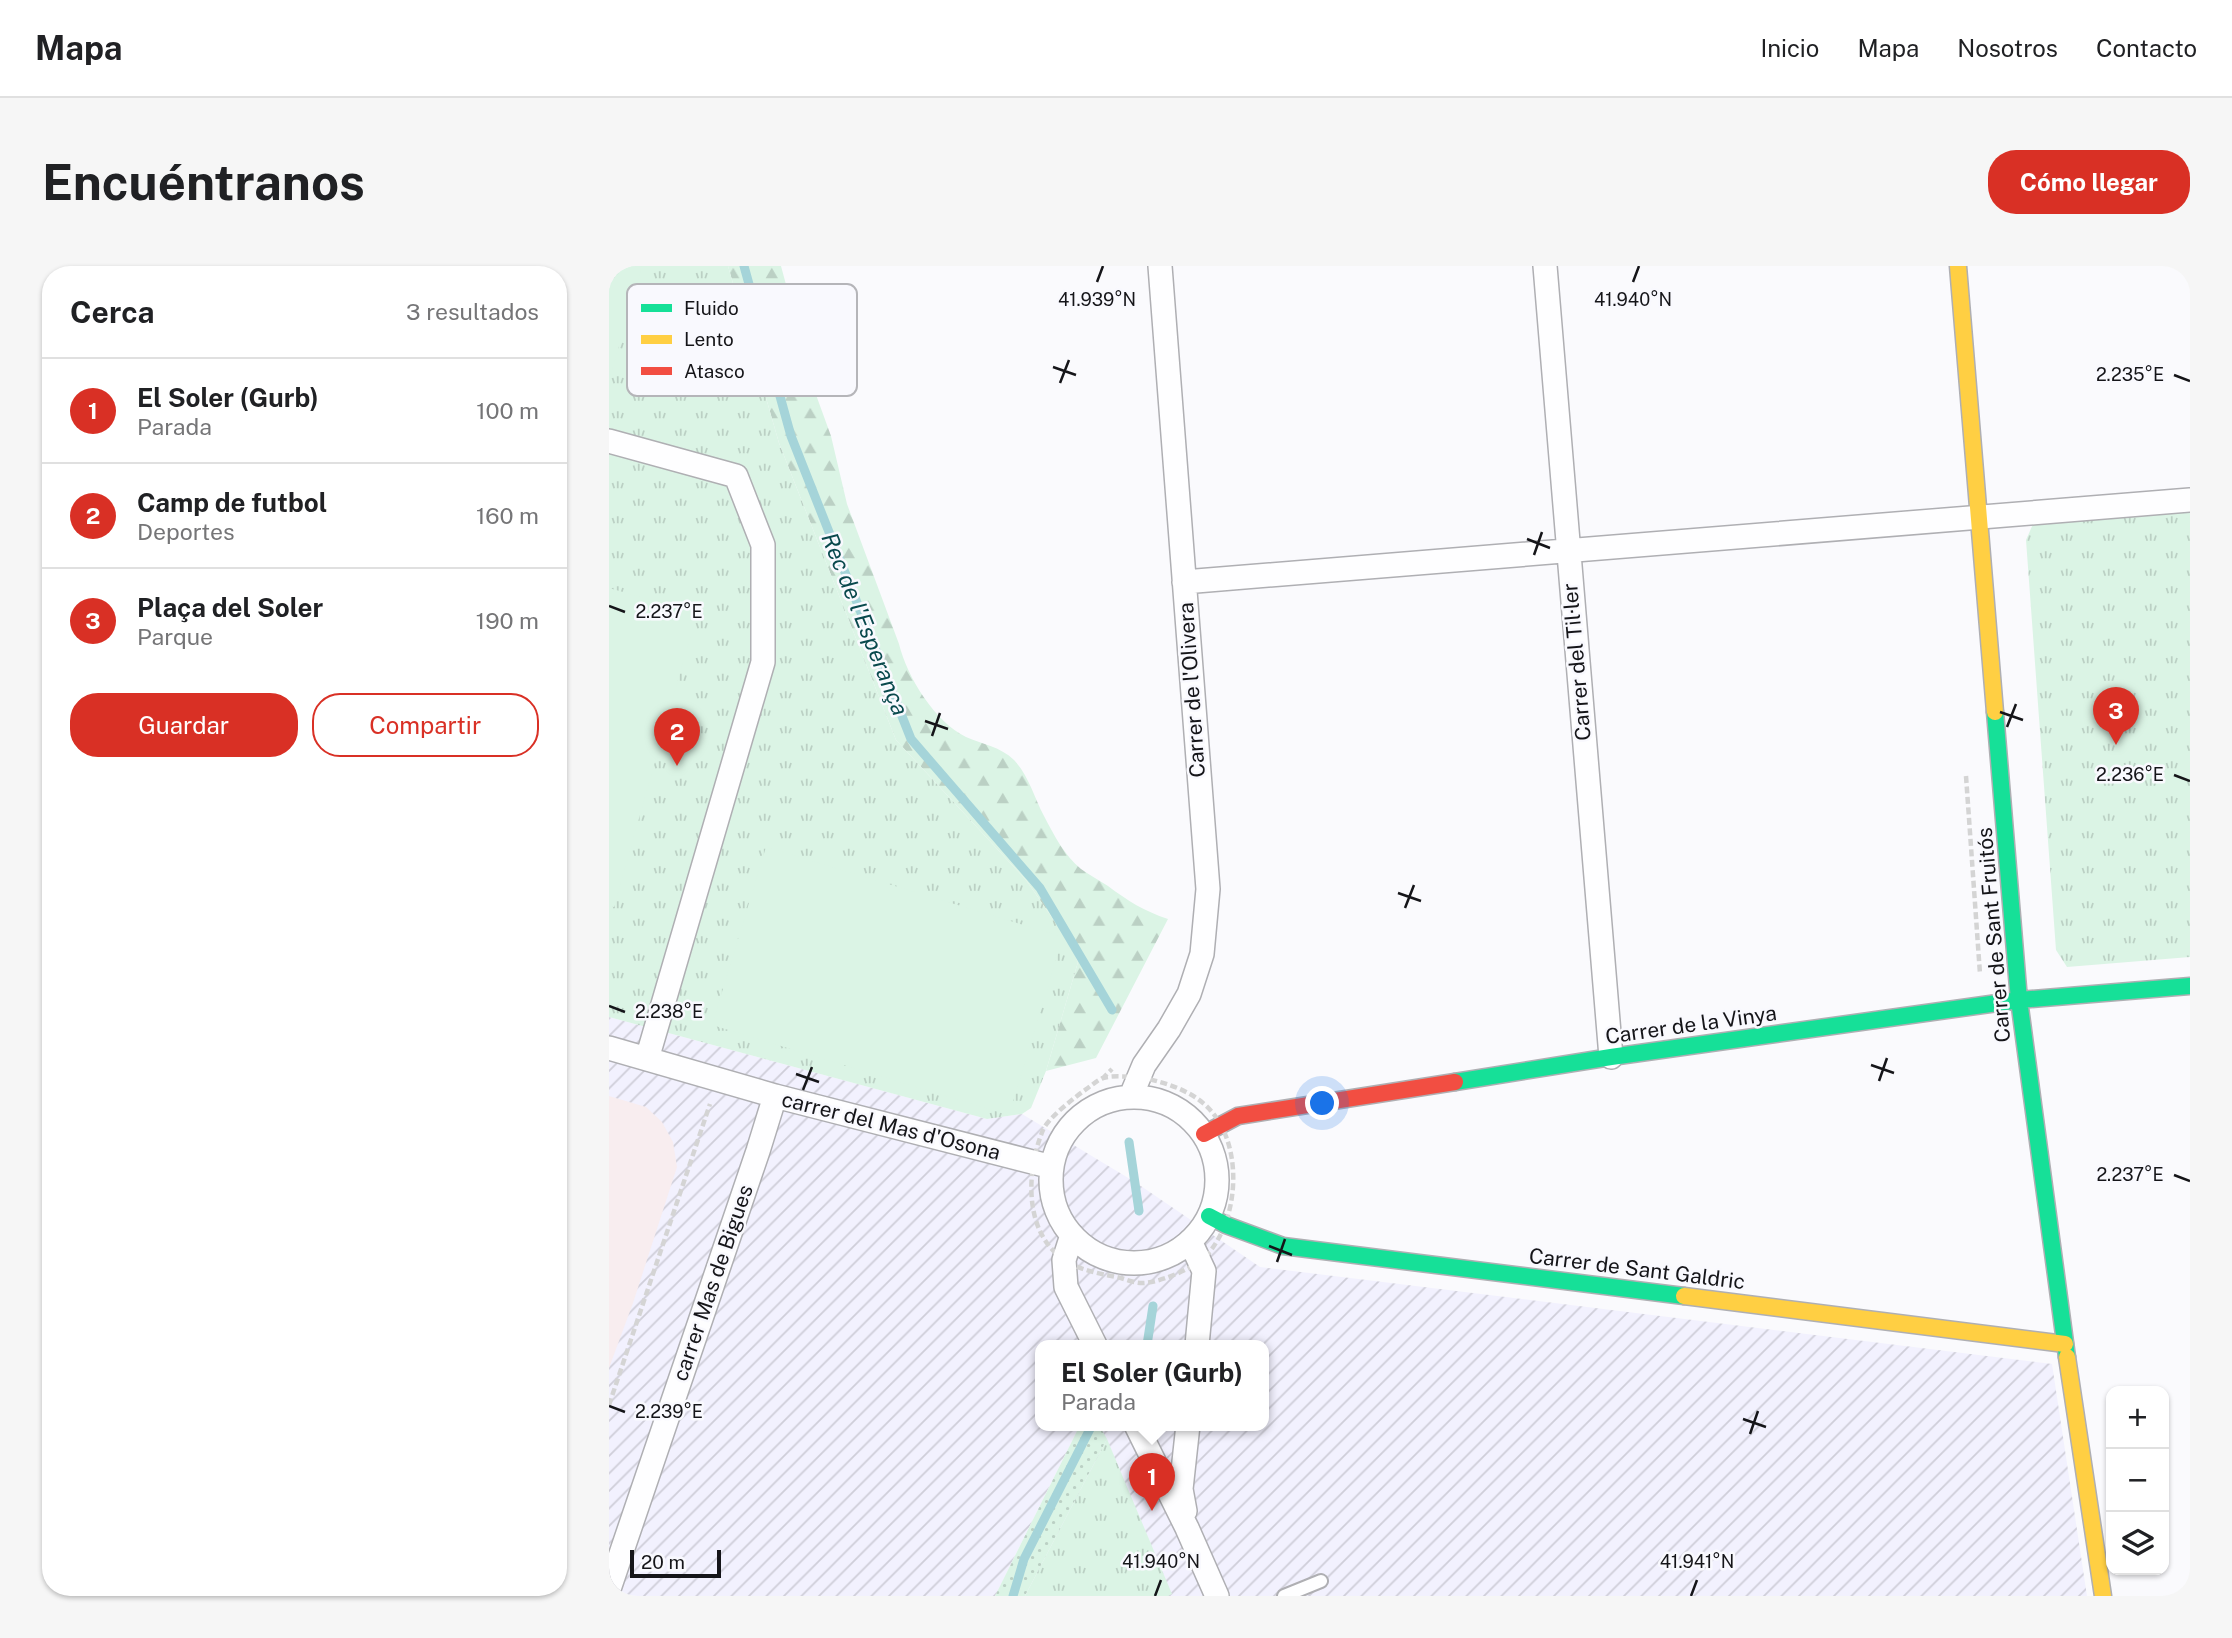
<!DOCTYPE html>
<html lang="es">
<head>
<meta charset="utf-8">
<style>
	:root { --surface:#fff; --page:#f6f6f6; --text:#202124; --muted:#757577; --line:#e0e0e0; --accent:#d93025 }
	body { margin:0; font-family:"Public Sans",sans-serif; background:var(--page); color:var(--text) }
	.controls { position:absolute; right:21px; bottom:21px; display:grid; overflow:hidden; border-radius:14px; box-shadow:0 2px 5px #0004 }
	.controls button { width:63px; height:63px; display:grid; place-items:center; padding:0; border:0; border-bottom:2px solid var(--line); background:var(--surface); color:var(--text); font:35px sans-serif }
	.scale { position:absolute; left:21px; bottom:18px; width:91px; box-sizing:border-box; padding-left:7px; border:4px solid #151519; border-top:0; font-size:19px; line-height:24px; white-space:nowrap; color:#151519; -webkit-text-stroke:5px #f9f9fe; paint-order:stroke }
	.you { position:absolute; left:714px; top:838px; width:24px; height:24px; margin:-18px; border:5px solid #fff; border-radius:50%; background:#1a73e8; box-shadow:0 0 0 10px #1a73e833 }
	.badge { display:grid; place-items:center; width:46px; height:46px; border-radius:50%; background:var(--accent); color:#fff; font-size:23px; font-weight:700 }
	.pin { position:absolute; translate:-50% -58px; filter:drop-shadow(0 2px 4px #0008) }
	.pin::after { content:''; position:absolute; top:37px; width:24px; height:21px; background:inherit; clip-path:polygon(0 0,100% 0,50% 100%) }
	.popup { position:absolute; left:426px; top:1074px; width:234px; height:91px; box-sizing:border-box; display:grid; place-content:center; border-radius:14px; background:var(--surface); filter:drop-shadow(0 2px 5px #0005); font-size:23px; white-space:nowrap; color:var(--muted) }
	.popup b { font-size:26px; color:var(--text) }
	.popup::after { content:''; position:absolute; left:50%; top:100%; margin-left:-14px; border:14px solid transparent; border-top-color:var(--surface) }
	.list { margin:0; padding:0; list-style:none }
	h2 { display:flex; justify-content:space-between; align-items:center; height:91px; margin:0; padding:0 28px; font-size:30px }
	h2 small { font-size:23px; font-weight:400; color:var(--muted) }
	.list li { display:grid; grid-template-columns:46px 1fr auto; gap:21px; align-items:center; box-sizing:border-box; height:105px; padding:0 28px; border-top:2px solid var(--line) }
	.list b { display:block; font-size:26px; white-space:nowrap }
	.list p { margin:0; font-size:23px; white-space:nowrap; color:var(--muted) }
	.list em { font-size:23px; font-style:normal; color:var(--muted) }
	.actions { display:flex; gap:14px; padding:21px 28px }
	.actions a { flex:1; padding:16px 0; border:2px solid var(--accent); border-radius:28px; text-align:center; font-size:24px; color:var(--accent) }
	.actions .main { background:var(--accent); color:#fff }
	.icon { flex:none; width:38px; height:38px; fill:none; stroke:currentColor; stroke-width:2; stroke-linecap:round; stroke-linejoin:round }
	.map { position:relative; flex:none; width:1581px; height:1330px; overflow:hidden; border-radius:28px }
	header { display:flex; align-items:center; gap:42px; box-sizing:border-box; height:98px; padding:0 35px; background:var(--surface); border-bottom:2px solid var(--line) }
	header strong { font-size:33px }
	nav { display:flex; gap:38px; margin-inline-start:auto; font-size:24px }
	.intro { display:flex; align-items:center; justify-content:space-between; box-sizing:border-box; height:168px; padding:0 42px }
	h1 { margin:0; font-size:49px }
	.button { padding:18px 32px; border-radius:28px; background:var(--accent); color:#fff; font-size:24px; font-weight:700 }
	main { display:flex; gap:42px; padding:0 42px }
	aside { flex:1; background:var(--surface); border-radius:28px; box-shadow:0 2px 5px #0004 }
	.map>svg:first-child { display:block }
	.industrial { fill:url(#industrial-furrows) }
	.education { fill:#f8edef }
	.grass { fill:url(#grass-dots) }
	.forest { fill:url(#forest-firs) }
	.park { fill:url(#park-tufts) }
	.pitch { fill:#dbf4e5 }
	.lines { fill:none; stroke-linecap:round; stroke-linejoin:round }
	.stream { stroke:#a5d4d9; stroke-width:9 }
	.lane-casing { stroke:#afafb3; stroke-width:16 }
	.street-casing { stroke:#afafb3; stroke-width:26 }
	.fast-casing { stroke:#afafb3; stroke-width:19 }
	.slow-casing { stroke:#afafb3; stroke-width:19 }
	.jam-casing { stroke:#afafb3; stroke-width:19 }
	.path { stroke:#d4d4d4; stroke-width:4.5; stroke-dasharray:7 3.5; stroke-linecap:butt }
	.lane { stroke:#fefeff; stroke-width:12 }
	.street { stroke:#fefeff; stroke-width:23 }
	.fast { stroke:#16e098; stroke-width:16 }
	.slow { stroke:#ffcf43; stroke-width:16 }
	.jam { stroke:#f24e42; stroke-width:16 }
	.ticks { fill:none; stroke:#151519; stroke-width:2.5 }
	.labels { text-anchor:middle; stroke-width:5; stroke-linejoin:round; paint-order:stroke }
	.street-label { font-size:21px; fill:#151519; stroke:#f9f9fe }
	.water-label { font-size:23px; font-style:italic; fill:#09494d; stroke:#f9f9fe }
	.key { fill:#f9f9fe; stroke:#b5b5b9; stroke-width:2 }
	.key-label { font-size:19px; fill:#151519 }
	.ticks-label { font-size:18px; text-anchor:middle; fill:#151519; stroke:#f9f9fe; stroke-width:5; stroke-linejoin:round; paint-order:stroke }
</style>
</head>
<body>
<header>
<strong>Mapa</strong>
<nav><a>Inicio</a><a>Mapa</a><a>Nosotros</a><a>Contacto</a></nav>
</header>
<div class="intro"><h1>Encuéntranos</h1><a class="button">Cómo llegar</a></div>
<main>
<aside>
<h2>Cerca<small>3 resultados</small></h2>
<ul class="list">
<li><span class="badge">1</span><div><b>El Soler (Gurb)</b><p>Parada</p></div><em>100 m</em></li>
<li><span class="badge">2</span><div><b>Camp de futbol</b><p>Deportes</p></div><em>160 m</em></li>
<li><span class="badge">3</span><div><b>Plaça del Soler</b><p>Parque</p></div><em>190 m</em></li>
</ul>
<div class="actions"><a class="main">Guardar</a><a>Compartir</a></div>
</aside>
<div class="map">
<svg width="1581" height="1330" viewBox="0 0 1581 1330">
	<defs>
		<pattern id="industrial-furrows" width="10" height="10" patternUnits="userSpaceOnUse" patternTransform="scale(1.75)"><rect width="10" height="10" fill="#f2f1fe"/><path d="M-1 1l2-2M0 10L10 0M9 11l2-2" fill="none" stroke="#cfced9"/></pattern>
		<pattern id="grass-dots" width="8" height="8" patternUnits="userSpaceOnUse" patternTransform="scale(1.75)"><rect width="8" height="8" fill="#dbf4e5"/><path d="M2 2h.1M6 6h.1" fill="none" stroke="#bbd0c4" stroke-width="1.8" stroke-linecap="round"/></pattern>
		<pattern id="forest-firs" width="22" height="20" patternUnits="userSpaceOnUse" patternTransform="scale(1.75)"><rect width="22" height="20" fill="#dbf4e5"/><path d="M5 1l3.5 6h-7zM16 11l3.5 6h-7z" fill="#bbd0c4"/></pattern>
		<pattern id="park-tufts" width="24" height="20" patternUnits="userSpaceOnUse" patternTransform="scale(1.75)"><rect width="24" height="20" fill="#dbf4e5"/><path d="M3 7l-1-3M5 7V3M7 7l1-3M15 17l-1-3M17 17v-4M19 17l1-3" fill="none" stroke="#bbd0c4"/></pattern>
	</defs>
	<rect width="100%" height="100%" fill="#fafafd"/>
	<!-- industrial -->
	<path class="industrial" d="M0,751L378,853L413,848L526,916L651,1001L1443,1098L1478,1330H416L497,1173L490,1159H655V1079H431V1159H471L386,1330H0Z"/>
	<!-- education -->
	<path class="education" d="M0,830L37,841L53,856L64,876L68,901L24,1037L0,1102Z"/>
	<!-- grass -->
	<path class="grass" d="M471,1159H490L498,1173L416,1330H386Z"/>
	<!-- forest -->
	<path class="forest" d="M119,0H172L206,126L222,170L238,238L290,378C298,411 326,456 357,471C373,478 392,481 405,494C420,510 425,531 435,550C445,569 455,589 472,603C480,609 490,614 499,620C519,635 535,645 559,653L487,792L437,805L469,696L460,676L417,614L287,474L170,177Z"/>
	<!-- park -->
	<path class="park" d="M0,0H119L170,177L287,474L417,614L460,676L469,696L437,805L422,842L413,848L378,853L0,751Z
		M1581,243V691L1458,701L1447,684L1417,274L1424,258Z
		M498,1173L563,1328L559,1330H416Z"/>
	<!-- pitch -->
	<path class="pitch" d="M0,0H33L0,115Z
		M0,322L88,347L5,641L0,640Z
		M157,581L454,671L400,849L103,759Z"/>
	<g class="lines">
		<!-- stream -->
		<path class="stream" d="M135,0L182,170L302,473L431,622L503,744
			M520,876L530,945
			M538,1079L544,1040
			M404,1330L415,1293L483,1159"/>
		<defs>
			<path id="lane" d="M675,1330L712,1315"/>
			<path id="street" d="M936,0L1002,791
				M0,175L127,210L154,279V396L38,793
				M575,316L1581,234
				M0,782L166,830L443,901
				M522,830L535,799L560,763L580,728L593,688L599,623L551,0
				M442 914a83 83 0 1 1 166 0a83 83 0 1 1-166 0Z
				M463,969L455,994L457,1021L486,1079
				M581,975L595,1005L588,1079
				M527,1159L578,1262L608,1330
				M576,1245L572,1223L579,1159
				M0,1323L149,885L166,830"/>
			<path id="fast" d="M1386,446L1410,734L1458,1091
				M846,816L1002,791L1410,734L1581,720
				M600,950L617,959L674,980L1075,1030"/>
			<path id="slow" d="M1349,0L1386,446
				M1075,1030L1456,1078
				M1458,1091L1494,1330"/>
			<path id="jam" d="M595,868L629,850L846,816"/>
		</defs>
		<!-- lane casing -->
		<use href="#lane" class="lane-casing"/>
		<!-- street casing -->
		<use href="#street" class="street-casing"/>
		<!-- fast casing -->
		<use href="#fast" class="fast-casing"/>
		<!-- slow casing -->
		<use href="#slow" class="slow-casing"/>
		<!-- jam casing -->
		<use href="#jam" class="jam-casing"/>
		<!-- path -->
		<path class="path" d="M1357,510L1371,708
			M531,811C553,816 576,822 594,837C636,872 632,954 596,991C583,1003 550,1017 533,1017C526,1017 518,1014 512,1012C493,1008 473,1005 457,995C414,968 417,905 434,864C439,852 465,832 476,824C481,821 488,814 494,812C504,809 520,811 531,811Z
			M493,813L503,803
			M0,1139L101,838"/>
		<!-- lane -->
		<use href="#lane" class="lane"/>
		<!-- street -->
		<use href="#street" class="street"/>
		<!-- fast -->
		<use href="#fast" class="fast"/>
		<!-- slow -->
		<use href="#slow" class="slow"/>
		<!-- jam -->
		<use href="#jam" class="jam"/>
	</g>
	<!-- ticks -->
	<path class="ticks" d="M488,16L494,0M1024,16L1030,0M444,101L467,109M1565,109L1581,115M451,117L460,94M918,273L941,282M925,289L933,266M0,340L16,346M1391,446L1414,454M316,455L339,463M1398,461L1407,438M323,470L331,447M1565,509L1581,515M789,627L812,635M796,642L805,619M0,740L16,746M1262,799L1285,807M187,808L210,816M1270,815L1278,792M194,824L203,801M1565,909L1581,915M660,980L683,989M668,996L676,973M0,1140L16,1146M1134,1153L1157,1161M1141,1168L1149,1145M546,1330L552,1314M1082,1330L1088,1314"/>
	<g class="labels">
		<!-- street labels -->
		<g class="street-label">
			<text transform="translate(968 396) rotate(-95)" y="7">Carrer del Til·ler</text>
			<text transform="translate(583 424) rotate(-94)" y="7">Carrer de l'Olivera</text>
			<text transform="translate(1385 669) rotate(-95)" y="7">Carrer de Sant Fruitós</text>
			<text transform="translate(1082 759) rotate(-8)" y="7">Carrer de la Vinya</text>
			<text transform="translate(282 860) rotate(14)" y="7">carrer del Mas d'Osona</text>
			<text transform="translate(1028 1003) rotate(7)" y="7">Carrer de Sant Galdric</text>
			<text transform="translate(104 1017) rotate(-71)" y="7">carrer Mas de Bigues</text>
		</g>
		<!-- water labels -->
		<g class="water-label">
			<text transform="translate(256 358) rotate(68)" y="8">Rec de l'Esperança</text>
		</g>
	</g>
	<!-- legend -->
	<rect x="18" y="18" width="230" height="112" rx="10" class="key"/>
	<rect x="32" y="38" width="31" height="8" fill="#16e098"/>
	<rect x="32" y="69" width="31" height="9" fill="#ffcf43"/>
	<rect x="32" y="101" width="31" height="8" fill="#f24e42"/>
	<g class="key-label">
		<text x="75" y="49">Fluido</text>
		<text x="75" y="80">Lento</text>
		<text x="75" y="112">Atasco</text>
	</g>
	<g class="ticks-label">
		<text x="488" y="40">41.939°N</text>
		<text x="1024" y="40">41.940°N</text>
		<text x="1521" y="115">2.235°E</text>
		<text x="60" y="352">2.237°E</text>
		<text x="1521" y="515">2.236°E</text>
		<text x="60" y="752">2.238°E</text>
		<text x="1521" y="915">2.237°E</text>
		<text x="60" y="1152">2.239°E</text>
		<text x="552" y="1302">41.940°N</text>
		<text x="1088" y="1302">41.941°N</text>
	</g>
</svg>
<div class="controls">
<button>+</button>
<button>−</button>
<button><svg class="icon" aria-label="layers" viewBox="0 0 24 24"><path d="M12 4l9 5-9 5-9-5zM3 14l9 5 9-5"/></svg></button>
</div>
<div class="scale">20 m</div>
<div class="you"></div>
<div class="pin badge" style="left:543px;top:1245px">1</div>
<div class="popup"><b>El Soler (Gurb)</b>Parada</div>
<div class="pin badge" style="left:68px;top:500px">2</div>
<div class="pin badge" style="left:1507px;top:479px">3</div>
</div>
</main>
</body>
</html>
